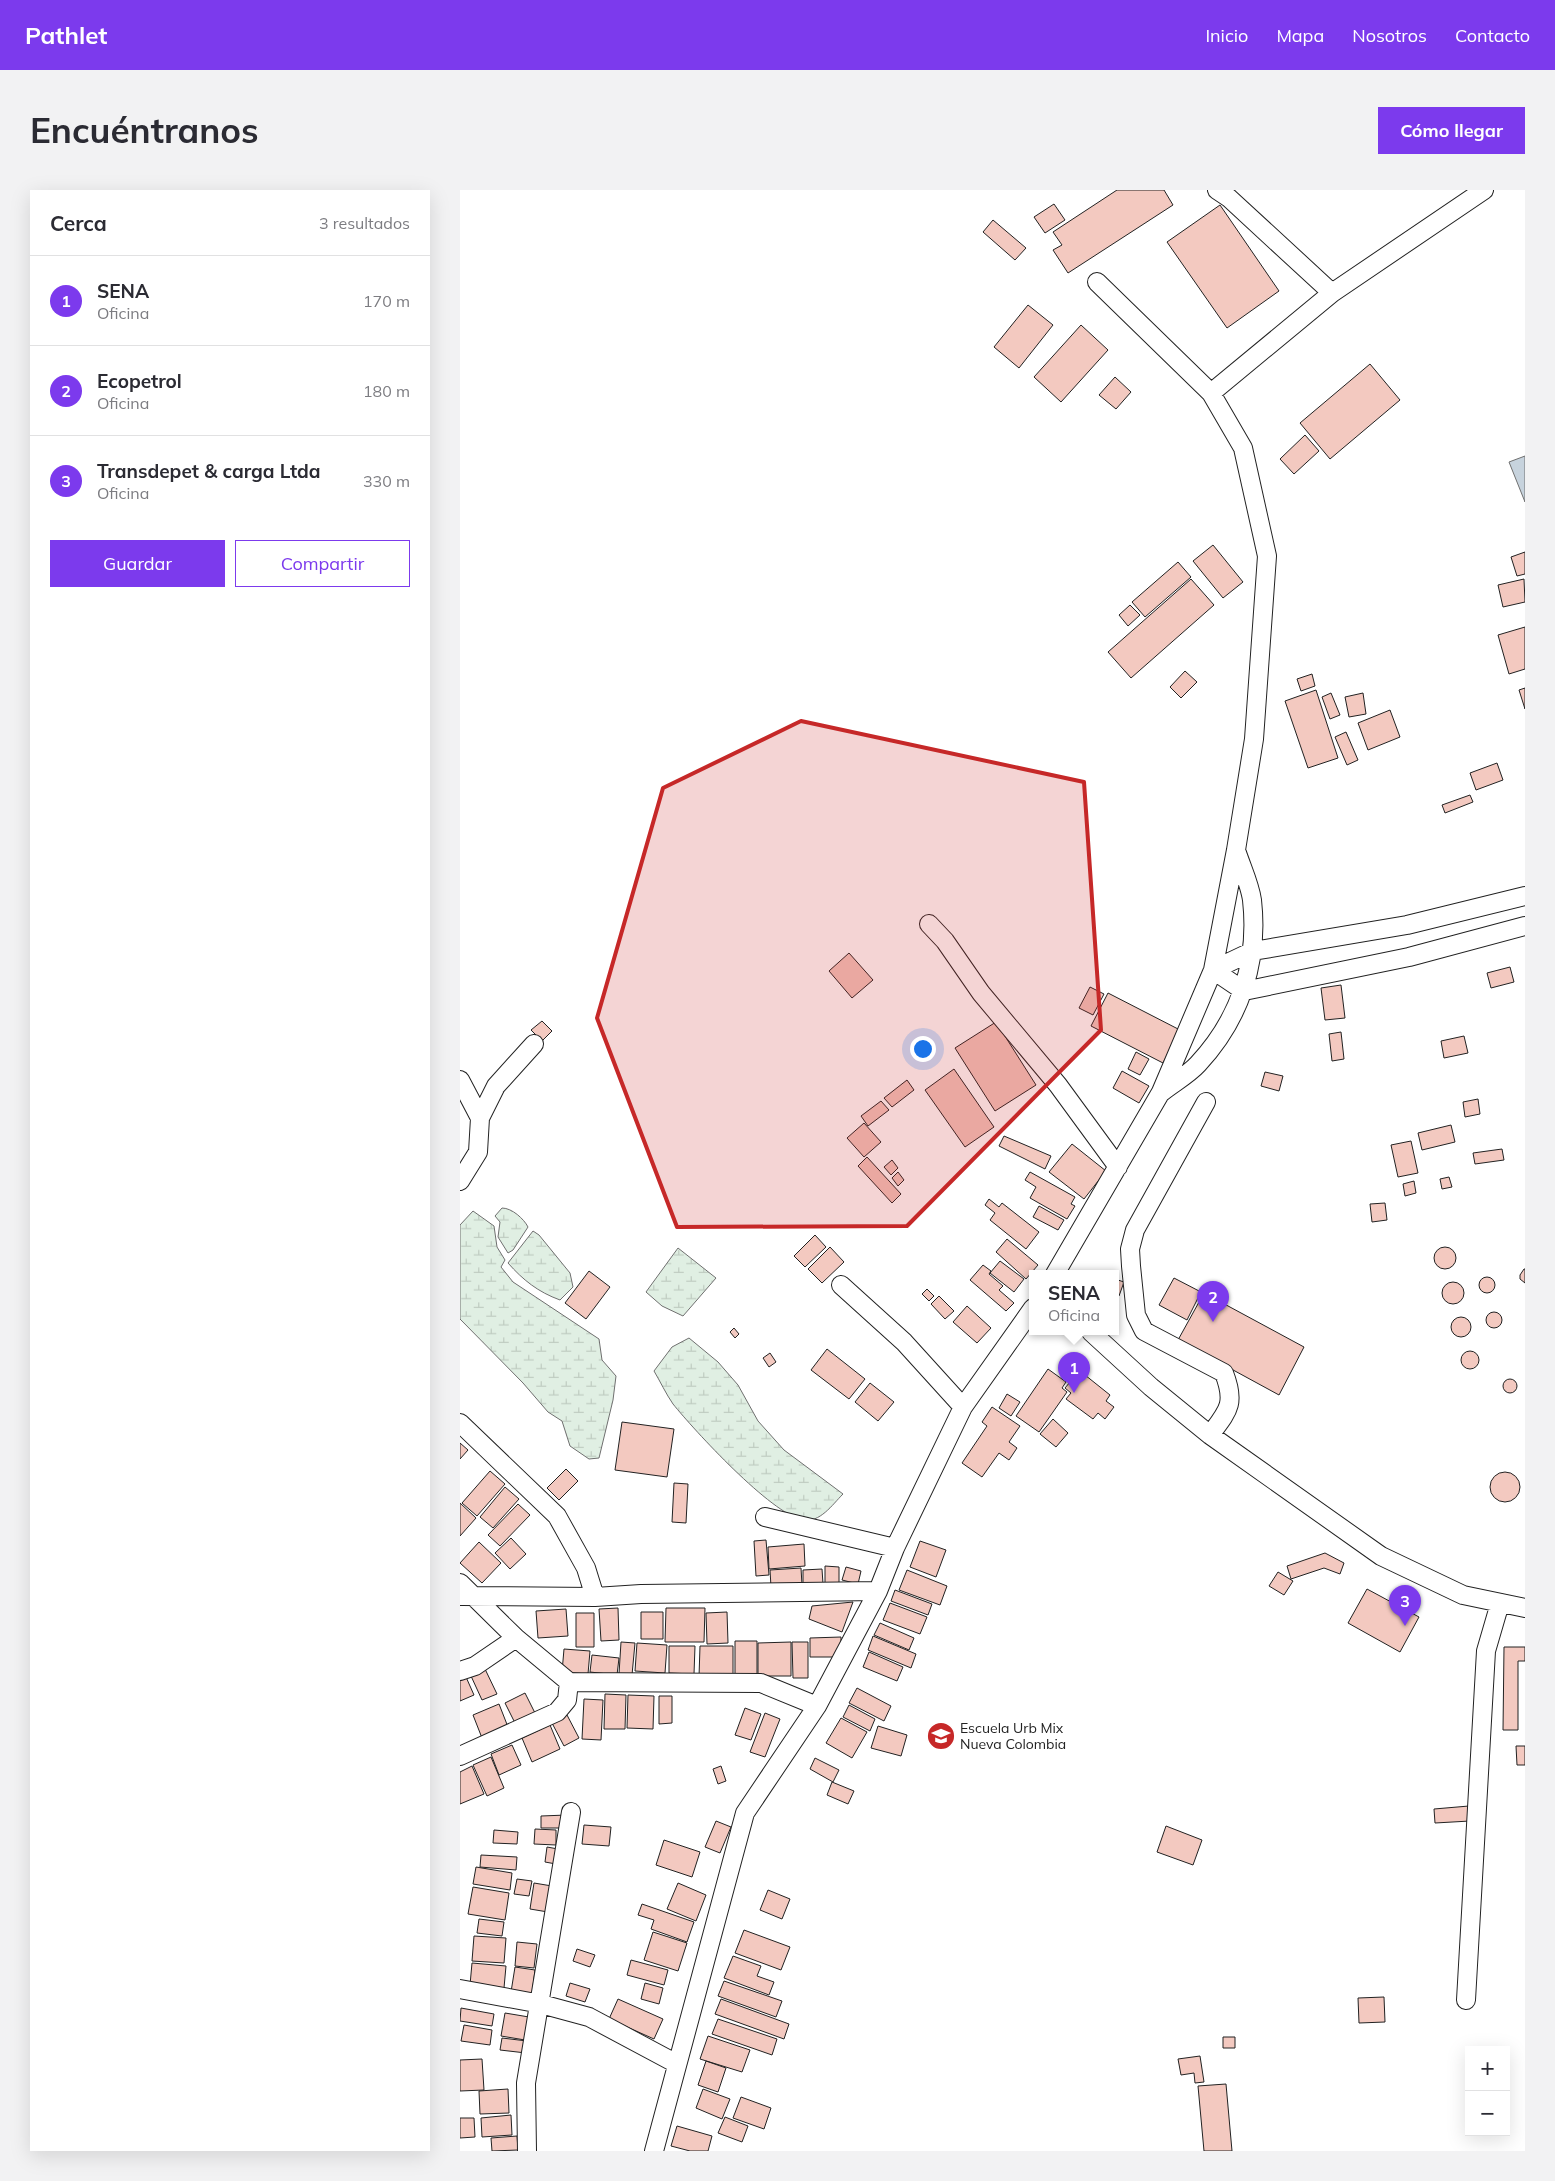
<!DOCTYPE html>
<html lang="es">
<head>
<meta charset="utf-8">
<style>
	:root { --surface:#fff; --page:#f2f2f3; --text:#2b2b33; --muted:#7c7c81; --line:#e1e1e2; --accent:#7c3aed }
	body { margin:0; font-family:Mulish,sans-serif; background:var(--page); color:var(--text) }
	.controls { position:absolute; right:15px; bottom:15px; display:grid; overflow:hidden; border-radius:0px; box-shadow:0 5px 20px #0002 }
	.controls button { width:45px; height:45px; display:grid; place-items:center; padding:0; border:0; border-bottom:1px solid var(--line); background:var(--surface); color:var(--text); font:25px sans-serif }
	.you { position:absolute; left:462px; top:858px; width:18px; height:18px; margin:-12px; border:4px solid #fff; border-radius:50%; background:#1a73e8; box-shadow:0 0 0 8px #1a73e833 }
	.badge { display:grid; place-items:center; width:32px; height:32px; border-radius:50%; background:var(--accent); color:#fff; font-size:16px; font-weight:700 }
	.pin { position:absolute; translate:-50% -41px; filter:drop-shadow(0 1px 2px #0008) }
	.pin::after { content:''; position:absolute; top:26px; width:18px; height:15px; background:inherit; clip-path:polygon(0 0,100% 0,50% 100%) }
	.popup { position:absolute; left:569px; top:1080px; width:90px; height:65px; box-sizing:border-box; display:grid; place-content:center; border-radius:0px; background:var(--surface); filter:drop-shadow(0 1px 4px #0005); font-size:16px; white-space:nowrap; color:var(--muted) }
	.popup b { font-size:19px; color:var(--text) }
	.popup::after { content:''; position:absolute; left:50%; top:100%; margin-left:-10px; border:10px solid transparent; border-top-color:var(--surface) }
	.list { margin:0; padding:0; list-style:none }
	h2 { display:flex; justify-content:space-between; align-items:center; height:65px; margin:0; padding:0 20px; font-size:21px }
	h2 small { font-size:16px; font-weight:400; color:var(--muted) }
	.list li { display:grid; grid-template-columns:32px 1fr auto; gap:15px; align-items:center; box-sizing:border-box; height:90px; padding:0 20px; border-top:1px solid var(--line) }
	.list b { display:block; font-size:19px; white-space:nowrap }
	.list p { margin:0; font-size:16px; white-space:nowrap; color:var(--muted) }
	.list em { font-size:16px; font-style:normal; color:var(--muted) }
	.actions { display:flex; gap:10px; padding:15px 20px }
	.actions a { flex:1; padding:11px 0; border:1px solid var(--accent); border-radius:0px; text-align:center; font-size:18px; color:var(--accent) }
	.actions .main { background:var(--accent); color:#fff }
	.map { position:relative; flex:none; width:1065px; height:1961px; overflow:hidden; border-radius:0px }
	header { display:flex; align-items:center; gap:30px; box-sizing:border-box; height:70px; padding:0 25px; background:var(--accent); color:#fff }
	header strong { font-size:24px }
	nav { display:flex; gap:28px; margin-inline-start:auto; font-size:18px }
	.intro { display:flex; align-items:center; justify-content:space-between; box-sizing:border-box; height:120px; padding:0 30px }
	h1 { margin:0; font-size:35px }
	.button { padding:12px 22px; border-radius:0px; background:var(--accent); color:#fff; font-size:18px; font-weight:700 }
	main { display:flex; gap:30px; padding:0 30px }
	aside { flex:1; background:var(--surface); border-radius:0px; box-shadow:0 5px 20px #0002 }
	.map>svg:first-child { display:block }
	.wetland { fill:url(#wetland-marsh); stroke:#6f6f6f }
	.water { fill:#c7d3dd; stroke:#6f6f6f }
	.building { fill:#f3c9c0; stroke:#222 }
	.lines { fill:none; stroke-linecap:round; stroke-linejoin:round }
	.minor-casing { stroke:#222; stroke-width:20 }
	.minor { stroke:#fff; stroke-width:18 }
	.marked { fill:#c62828; fill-opacity:0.2; stroke:#c62828; stroke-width:4; stroke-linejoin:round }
	.labels { text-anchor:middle; stroke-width:4; stroke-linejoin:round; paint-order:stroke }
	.poi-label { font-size:14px; fill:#222; stroke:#fff; text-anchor:start }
</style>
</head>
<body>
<header>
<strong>Pathlet</strong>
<nav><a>Inicio</a><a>Mapa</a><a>Nosotros</a><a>Contacto</a></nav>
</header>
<div class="intro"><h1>Encuéntranos</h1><a class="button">Cómo llegar</a></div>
<main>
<aside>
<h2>Cerca<small>3 resultados</small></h2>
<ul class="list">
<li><span class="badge">1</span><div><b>SENA</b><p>Oficina</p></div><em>170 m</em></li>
<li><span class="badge">2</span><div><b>Ecopetrol</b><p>Oficina</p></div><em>180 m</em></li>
<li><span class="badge">3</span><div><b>Transdepet &amp; carga Ltda</b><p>Oficina</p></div><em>330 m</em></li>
</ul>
<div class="actions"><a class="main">Guardar</a><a>Compartir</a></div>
</aside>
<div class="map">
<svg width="1065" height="1961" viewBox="0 0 1065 1961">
	<defs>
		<pattern id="wetland-marsh" width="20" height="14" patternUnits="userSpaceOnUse" patternTransform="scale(1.25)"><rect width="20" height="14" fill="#e0efe3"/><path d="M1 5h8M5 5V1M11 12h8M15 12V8" fill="none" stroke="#c0cdc2"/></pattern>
	</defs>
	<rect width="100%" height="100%" fill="#fff"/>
	<!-- wetland -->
	<path class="wetland" d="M42,1018C52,1018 64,1029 68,1037L53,1060L48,1063L38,1047L40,1032L35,1026Z
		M13,1021L34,1036L37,1057L45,1070L41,1077L53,1092L139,1149L142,1170L156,1186L153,1210L139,1268L129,1269L110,1256L102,1231L88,1222L63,1193L0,1129V1035Z
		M73,1041L79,1045L110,1083L113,1097L100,1110C78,1102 63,1090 48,1073Z
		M218,1058L256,1088L223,1126L202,1116L186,1102Z
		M229,1148L258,1172L278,1195L298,1231L324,1260L383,1304C372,1315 360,1333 343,1330C311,1324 234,1240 213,1214C206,1204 200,1191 194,1181L212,1157Z"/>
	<!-- water -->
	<path class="water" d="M1065,266V312L1049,272Z"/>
	<!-- building -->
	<path class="building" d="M657,0H704L713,15L608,83L593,60L602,55L593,42Z
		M594,14L605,30L585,43L574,27Z
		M760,15L819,101L767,138L707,52Z
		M533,30L566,58L555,70L523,42Z
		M568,115L593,135L559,178L534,157Z
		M621,135L648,160L601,212L574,187Z
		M910,174L940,210L870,269L840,233Z
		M655,187L671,202L656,219L639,205Z
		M845,245L859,261L834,284L820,269Z
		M753,355L783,392L763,408L733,371Z
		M1065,362V384L1057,386L1051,367Z
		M718,372L731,387L685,427L672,412Z
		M731,389L754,415L671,488L648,462Z
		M1064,389L1065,412L1043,417L1038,395Z
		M670,415L680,425L668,436L659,425Z
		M1065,437V479L1049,484L1038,445Z
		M725,481L737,492L721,508L710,497Z
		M852,484L855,496L841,501L837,489Z
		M1065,498V519L1059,500Z
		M856,500L878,568L848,578L825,511Z
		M871,503L880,525L870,529L862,507Z
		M903,503L906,524L889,527L885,507Z
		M930,520L940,547L908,560L898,533Z
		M886,542L898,570L887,575L875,547Z
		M1037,573L1043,590L1016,600L1010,583Z
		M1010,605L1013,612L985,623L982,615Z
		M389,763L413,790L392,808L369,781Z
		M1050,777L1054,792L1031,798L1027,783Z
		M881,795L885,828L865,830L861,798Z
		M630,797L644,804L633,825L619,818Z
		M648,803L720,840L703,873L631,836Z
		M82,831L92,841L82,851L71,840Z
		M536,832L576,895L535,921L495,858Z
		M881,842L884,869L872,871L869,844Z
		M1004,846L1008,863L984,868L981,851Z
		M676,862L689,869L680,885L668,879Z
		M494,879L534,937L505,957L465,900Z
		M662,881L689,896L679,913L653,898Z
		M805,882L823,886L819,901L801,896Z
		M447,890L454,900L432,917L424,908Z
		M1018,909L1020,924L1005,927L1003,912Z
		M421,911L429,920L408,936L401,926Z
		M404,933L421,952L404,967L387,948Z
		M991,935L995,952L962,960L958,943Z
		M544,946L591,966L585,979L539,956Z
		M951,951L958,983L938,987L931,955Z
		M612,954L646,981L624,1009L589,982Z
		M1042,959L1044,970L1015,974L1013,963Z
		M407,967L441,1004L432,1013L398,976Z
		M432,970L438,978L431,985L424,977Z
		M438,982L444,990L438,996L432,988Z
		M570,982L615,1007L611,1014L615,1016L607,1029L570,1008L576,997L565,990Z
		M989,987L992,997L982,999L980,989Z
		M954,991L956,1003L945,1006L943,994Z
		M529,1009L539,1017L542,1013L579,1042L566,1059L530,1030L535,1023L525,1015Z
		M925,1013L927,1030L912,1032L910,1014Z
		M579,1016L604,1030L598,1040L573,1027Z
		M355,1045L366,1057L345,1077L334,1066Z
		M547,1049L578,1075L566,1089L536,1062Z
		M974 1068a11 11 0 1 1 22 0a11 11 0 1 1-22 0Z
		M370,1057L384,1072L362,1093L348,1079Z
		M540,1071L564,1089L554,1102L530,1083Z
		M523,1075L531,1081L529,1084L543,1096L539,1100L554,1113L546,1121L510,1090Z
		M1064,1079H1065V1093L1060,1089V1085Z
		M129,1081L150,1097L126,1129L105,1113Z
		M1019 1095a8 8 0 1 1 16 0a8 8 0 1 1-16 0Z
		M714,1088L741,1102L727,1130L699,1115Z
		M655,1089L664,1092L659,1106L655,1105Z
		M982 1103a11 11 0 1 1 22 0a11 11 0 1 1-22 0Z
		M467,1099L474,1106L469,1111L462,1104Z
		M744,1103L844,1157L819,1205L718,1150Z
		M479,1106L494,1121L485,1129L471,1114Z
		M507,1116L531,1138L517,1153L493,1132Z
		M1026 1130a8 8 0 1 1 16 0a8 8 0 1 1-16 0Z
		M991 1137a10 10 0 1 1 20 0a10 10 0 1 1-20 0Z
		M274,1138L279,1144L275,1148L270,1142Z
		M367,1159L405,1189L389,1209L351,1180Z
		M1001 1170a9 9 0 1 1 18 0a9 9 0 1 1-18 0Z
		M310,1163L316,1172L309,1177L303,1168Z
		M610,1173L650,1205L646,1211L654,1217L645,1229L638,1223L633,1229L606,1209L611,1203L605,1198L610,1192L601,1184Z
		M588,1179L606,1192L602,1198L607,1202L579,1242L556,1226Z
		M1043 1196a7 7 0 1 1 14 0a7 7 0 1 1-14 0Z
		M410,1193L434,1212L418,1231L395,1212Z
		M547,1204L560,1212L551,1226L539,1218Z
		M532,1217L560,1236L549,1252L557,1258L549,1270L539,1263L522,1287L502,1273L527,1236L522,1232Z
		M593,1229L608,1243L596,1257L580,1244Z
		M162,1232L214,1239L207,1287L155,1280Z
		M0,1253L8,1260L0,1269Z
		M106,1279L118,1291L99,1310L87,1298Z
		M30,1281L45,1294L17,1326L2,1313Z
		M1030 1297a15 15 0 1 1 30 0a15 15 0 1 1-30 0Z
		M214,1293L228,1294L226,1333L212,1332Z
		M45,1297L59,1309L33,1338L20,1327Z
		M0,1313L16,1328L0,1346Z
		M58,1314L70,1325L40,1356L28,1345Z
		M51,1348L66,1364L50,1379L35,1363Z
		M306,1350L309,1385L296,1386L294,1351Z
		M460,1351L486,1360L476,1387L450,1377Z
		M19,1352L41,1373L22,1393L0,1373Z
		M344,1354L345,1376L309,1379L308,1357Z
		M865,1363L884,1373L880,1384L864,1378L831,1389L827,1376Z
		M365,1376L379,1377V1393H365Z
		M386,1377L401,1381L398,1394L382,1390Z
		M341,1378L342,1395L311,1397L310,1380Z
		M362,1379L363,1394L343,1395V1380Z
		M447,1380L487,1396L480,1415L439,1400Z
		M818,1382L833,1391L824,1405L809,1396Z
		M907,1399L959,1427L940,1462L888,1433Z
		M435,1400L472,1414L468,1425L431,1411Z
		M393,1412L382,1442L349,1429L352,1416Z
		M430,1413L467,1427L460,1444L423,1430Z
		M158,1418L159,1450L141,1451L139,1419Z
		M206,1418H245L244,1452H205Z
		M106,1419L108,1446L78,1448L76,1421Z
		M181,1422H203V1449H181Z
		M267,1422L268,1453L247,1454L246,1423Z
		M116,1423H134V1457H116Z
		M420,1433L454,1448L449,1460L414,1445Z
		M413,1446L456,1464L451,1478L408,1460Z
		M381,1447V1467H350V1448Z
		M275,1451H297V1484H275Z
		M161,1452L175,1453L172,1485L159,1484Z
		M331,1452V1486H298V1453Z
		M332,1452H348V1488H333Z
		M177,1453L207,1455L205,1483L175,1481Z
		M209,1456H235L234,1484L209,1483Z
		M240,1456H273V1487H239Z
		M1044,1457H1065V1471H1058V1540H1043Z
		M104,1459L130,1461L128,1484L102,1482Z
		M409,1462L443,1477L437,1491L403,1477Z
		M132,1465L159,1468L157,1485L130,1482Z
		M25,1479L37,1504L22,1510L11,1486Z
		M6,1487L14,1505L0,1511V1490Z
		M397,1498L431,1516L424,1531L389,1513Z
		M65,1503L76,1525L56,1535L45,1513Z
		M145,1504L166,1505L165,1539H144Z
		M168,1505L194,1506L193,1539L167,1538Z
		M199,1506H212V1533L199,1534Z
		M124,1509L143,1510L141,1550L122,1549Z
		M39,1514L48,1537L22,1548L13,1525Z
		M389,1515L415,1529L410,1541L383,1527Z
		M285,1518L301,1524L291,1550L275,1545Z
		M305,1523L320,1529L305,1567L290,1562Z
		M107,1525L119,1548L104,1556L92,1533Z
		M381,1528L407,1542L392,1568L366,1553Z
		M90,1535L100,1559L72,1572L62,1548Z
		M418,1536L447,1545L441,1566L411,1558Z
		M52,1555L61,1575L39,1585L31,1564Z
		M1056,1556H1065V1575H1057Z
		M31,1567L44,1598L27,1606L13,1575Z
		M355,1568L379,1580L373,1592L350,1579Z
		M12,1576L24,1604L0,1614V1582Z
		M261,1576L266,1591L258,1594L253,1579Z
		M372,1592L394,1601L388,1614L367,1605Z
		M1009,1616L1010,1631L975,1633L974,1619Z
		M107,1625V1638H81V1626Z
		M256,1631L271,1637L260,1663L245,1657Z
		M124,1635L151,1637L149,1656L122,1654Z
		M706,1636L742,1650L733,1675L697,1662Z
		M75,1639L96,1640V1655L74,1654Z
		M34,1640L58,1642L57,1654L33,1653Z
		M204,1650L240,1662L232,1687L196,1675Z
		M87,1657L98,1659L96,1674L85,1672Z
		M21,1665L57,1667L56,1680L20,1677Z
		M16,1677L52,1683L50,1700L13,1694Z
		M57,1689L72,1691L69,1706L54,1704Z
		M74,1693L92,1696L88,1722L70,1719Z
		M218,1693L246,1705L236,1731L207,1719Z
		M13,1697L49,1703L45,1730L8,1724Z
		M308,1700L330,1709L322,1729L300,1720Z
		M182,1714L234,1732L227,1752L191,1739L194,1730L178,1725Z
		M19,1729L44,1732L42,1746L17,1743Z
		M284,1740L330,1757L321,1780L275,1763Z
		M193,1742L227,1753L218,1781L184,1770Z
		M14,1746L46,1748L44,1773L12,1771Z
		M57,1752L77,1754L74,1778L55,1776Z
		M117,1759L135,1765L130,1777L113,1771Z
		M273,1766L301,1776L297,1786L314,1792L309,1805L264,1788Z
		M171,1770L208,1780L204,1795L167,1785Z
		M12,1773L46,1776L44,1798L10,1795Z
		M55,1777L75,1780L72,1804L51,1802Z
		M264,1791L322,1811L316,1827L258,1806Z
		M110,1793L130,1799L125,1812L106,1806Z
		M185,1793L203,1798L199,1814L181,1809Z
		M924,1807L925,1832L899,1833L898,1808Z
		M158,1809L203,1829L194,1849L149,1829Z
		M261,1809L329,1834L324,1849L255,1824Z
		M1,1818L34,1824L32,1836L0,1831Z
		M45,1823L69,1827L65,1850L41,1846Z
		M258,1829L317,1849L312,1865L252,1844Z
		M4,1835L32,1840L30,1855L1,1851Z
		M248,1846L290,1860L282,1882L240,1869Z
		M763,1847H775V1858H763Z
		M42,1848L67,1851L66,1863L40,1860Z
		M740,1866L744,1892L735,1893L734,1883L721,1885L718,1869Z
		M22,1869L24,1900L0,1901V1870Z
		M246,1871L266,1878L258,1902L238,1895Z
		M766,1894L772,1961H744L738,1896Z
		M48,1899L49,1923L20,1924L19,1901Z
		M243,1899L270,1909L262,1929L236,1918Z
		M281,1907L311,1918L304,1939L273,1928Z
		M51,1925L52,1945L22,1947L21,1928Z
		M265,1927L288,1936L282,1952L258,1943Z
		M0,1928H14L15,1947L0,1948Z
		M217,1936L252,1946L248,1961H230L211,1956Z
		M57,1946L58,1960L32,1961L31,1948Z"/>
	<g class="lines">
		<defs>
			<path id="minor" d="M757,0L769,8L872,103
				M751,203L872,103L1024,0
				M469,734L485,751L521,803L598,895L658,977
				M753,780L784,801L949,767L1065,736
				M753,780L793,761L947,735L1065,706
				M0,890L20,928L18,962L0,991
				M702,902C713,893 728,885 738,874C780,829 799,772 792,710C790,695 782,678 777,663
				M746,912L675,1040L670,1059L671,1076L676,1125L684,1141L764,1183C776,1214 768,1221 750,1245
				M20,928L36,896L74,854
				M595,1084L701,902L753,780L776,660L794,549L807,366L783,258L751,203L637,92
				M381,1095L444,1152L503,1217
				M631,1142L691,1197L750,1245L921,1366L1003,1405L1065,1418
				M0,1233L97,1326L126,1378L135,1407
				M305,1327L435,1358
				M0,1393L56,1448L109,1492L301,1493L357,1516
				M0,1406L135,1407L181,1404L418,1401
				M0,1481L15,1476L56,1448
				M0,1566L97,1522L107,1510L109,1492
				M0,1799L81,1814L129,1827L217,1874
				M1006,1810L1026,1461L1040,1413
				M67,1961L66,1893L111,1622
				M194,1961L285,1623L357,1516L418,1401L435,1358L503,1217L573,1118"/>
		</defs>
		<!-- minor casing -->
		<use href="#minor" class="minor-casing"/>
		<!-- minor -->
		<use href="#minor" class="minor"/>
	</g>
	<!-- marked area -->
	<path class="marked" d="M341,531L624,592L641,840L447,1036L217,1037L137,828L203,598Z"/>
	<!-- icons -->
	<defs>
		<symbol id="school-disc" viewBox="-11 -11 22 22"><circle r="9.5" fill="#c62828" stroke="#fff"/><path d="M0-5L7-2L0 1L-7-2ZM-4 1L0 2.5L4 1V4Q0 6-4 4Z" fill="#fff"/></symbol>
	</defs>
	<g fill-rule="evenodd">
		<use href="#school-disc" x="465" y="1530" width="32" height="32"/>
	</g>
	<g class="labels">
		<!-- poi labels -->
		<g class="poi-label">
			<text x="500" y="1543">Escuela Urb Mix<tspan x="500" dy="16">Nueva Colombia</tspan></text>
		</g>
	</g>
</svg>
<div class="controls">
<button>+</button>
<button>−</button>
</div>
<div class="you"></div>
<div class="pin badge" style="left:614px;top:1203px">1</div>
<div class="popup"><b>SENA</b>Oficina</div>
<div class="pin badge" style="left:753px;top:1132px">2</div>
<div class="pin badge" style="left:945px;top:1436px">3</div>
</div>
</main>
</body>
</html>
